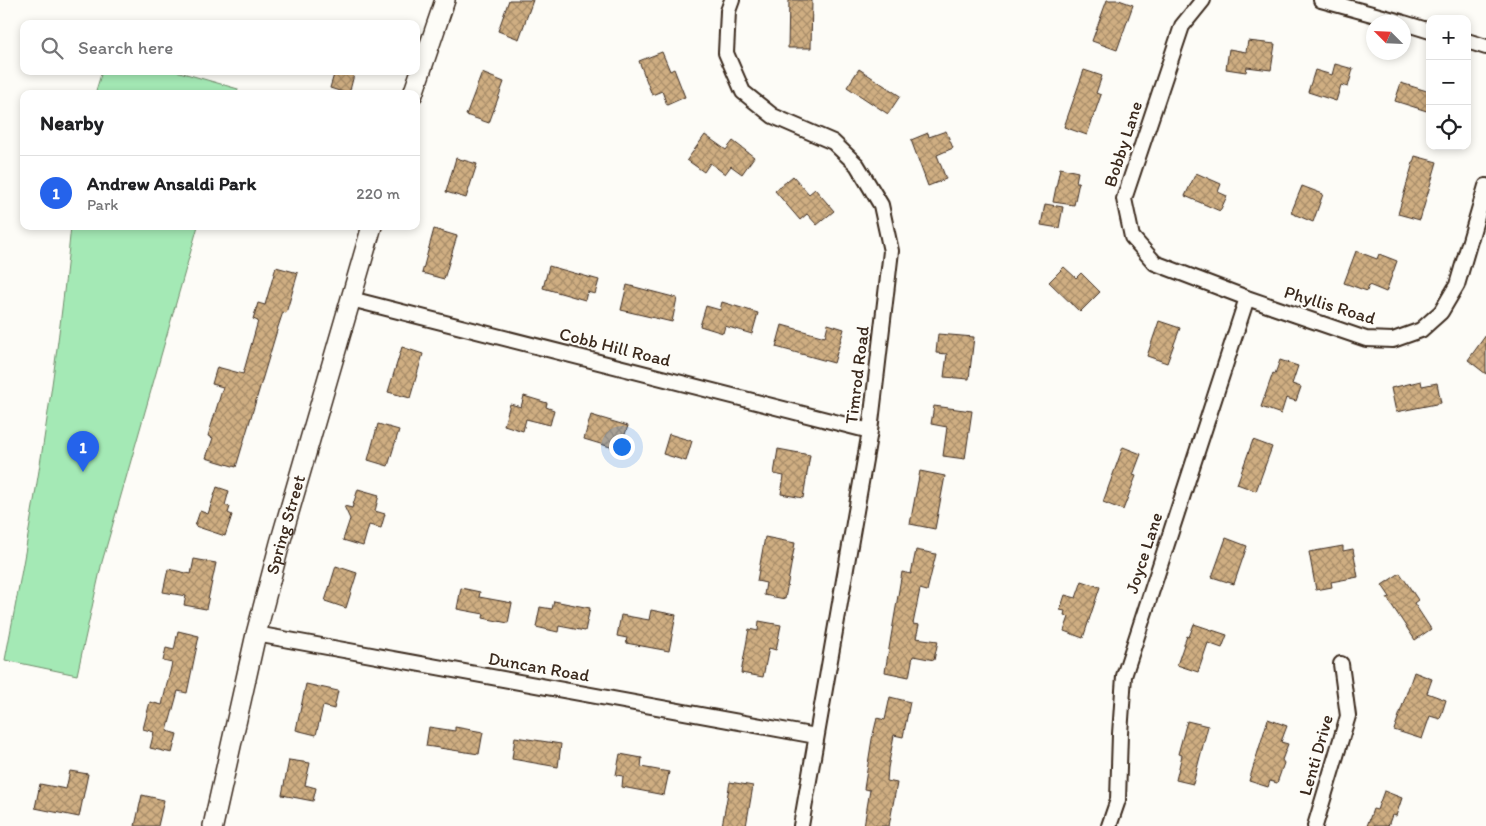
<!DOCTYPE html>
<html lang="en">
<head>
<meta charset="utf-8">
<style>
	:root { --surface:#fff; --page:#f6f6f6; --text:#202124; --muted:#757577; --line:#e0e0e0; --accent:#2563eb }
	body { margin:0; font-family:Itim,sans-serif; background:var(--page); color:var(--text) }
	.controls { position:absolute; right:15px; top:15px; display:grid; overflow:hidden; border-radius:10px; box-shadow:0 2px 8px #0003 }
	.controls button { width:45px; height:45px; display:grid; place-items:center; padding:0; border:0; border-bottom:1px solid var(--line); background:var(--surface); color:var(--text); font:25px sans-serif }
	.compass { position:absolute; left:1366px; top:15px; width:45px; height:45px; border-radius:50%; background:var(--surface); box-shadow:0 2px 8px #0003; rotate:294deg }
	.you { position:absolute; left:621px; top:446px; width:18px; height:18px; margin:-12px; border:4px solid #fff; border-radius:50%; background:#1a73e8; box-shadow:0 0 0 8px #1a73e833 }
	.badge { display:grid; place-items:center; width:32px; height:32px; border-radius:50%; background:var(--accent); color:#fff; font-size:16px; font-weight:700 }
	.pin { position:absolute; translate:-50% -41px; filter:drop-shadow(0 1px 2px #0008) }
	.pin::after { content:''; position:absolute; top:26px; width:18px; height:15px; background:inherit; clip-path:polygon(0 0,100% 0,50% 100%) }
	.list { margin:0; padding:0; list-style:none }
	h2 { display:flex; justify-content:space-between; align-items:center; height:65px; margin:0; padding:0 20px; font-size:21px }
	h2 small { font-size:16px; font-weight:400; color:var(--muted) }
	.list li { display:grid; grid-template-columns:32px 1fr auto; gap:15px; align-items:center; box-sizing:border-box; height:75px; padding:0 20px; border-top:1px solid var(--line) }
	.list b { display:block; font-size:19px; white-space:nowrap }
	.list p { margin:0; font-size:16px; white-space:nowrap; color:var(--muted) }
	.list em { font-size:16px; font-style:normal; color:var(--muted) }
	.icon { flex:none; width:28px; height:28px; fill:none; stroke:currentColor; stroke-width:2; stroke-linecap:round; stroke-linejoin:round }
	.map { position:relative; flex:none; width:1486px; height:826px; overflow:hidden }
	.search { position:absolute; background:var(--surface); box-shadow:0 2px 8px #0003; left:20px; top:20px; width:400px; height:55px; display:flex; align-items:center; gap:12px; box-sizing:border-box; padding:0 18px; border-radius:10px; color:var(--muted); font-size:19px }
	.panel { position:absolute; background:var(--surface); box-shadow:0 2px 8px #0003; left:20px; top:90px; width:400px; height:140px; border-radius:10px }
	.map>svg:first-child { display:block }
	.green { fill:#a4e9b5; stroke:#708a6a }
	.building { fill:url(#building-cross-hatch); stroke:#3b2a1e }
	.lines { fill:none; stroke-linecap:round; stroke-linejoin:round }
	.street-casing { stroke:#3b2a1e; stroke-width:18 }
	.secondary-casing { stroke:#3b2a1e; stroke-width:22 }
	.street { stroke:#fdfcf7; stroke-width:14 }
	.secondary { stroke:#fdfcf7; stroke-width:19 }
	.labels { text-anchor:middle; stroke-width:4; stroke-linejoin:round; paint-order:stroke }
	.street-label { font-size:18px; fill:#3b2a1e; stroke:#fdfcf7 }
</style>
</head>
<body>
<div class="map">
<svg width="1486" height="826" viewBox="0 0 1486 826">
	<defs>
		<pattern id="building-cross-hatch" width="8" height="8" patternUnits="userSpaceOnUse" patternTransform="scale(1.25)"><rect width="8" height="8" fill="#cfae82"/><path d="M0 0l8 8M0 8l8-8" fill="none" stroke="#a98e6a"/></pattern>
	</defs>
	<rect width="100%" height="100%" fill="#fdfcf7"/>
	<filter id="ink" filterUnits="userSpaceOnUse"><feTurbulence type="fractalNoise" baseFrequency=".02" numOctaves="2"/><feDisplacementMap in="SourceGraphic" scale="10" xChannelSelector="R" yChannelSelector="G"/><feConvolveMatrix kernelMatrix="1 2 1 2 8 2 1 2 1" color-interpolation-filters="sRGB"/></filter>
	<g filter="url(#ink)">
		<!-- green -->
		<path class="green" d="M102,71H176L238,89L236,94H95Z
			M71,226H198L102,562L77,675L5,660C33,516 57,372 71,226Z"/>
		<!-- building -->
		<path class="building" d="M509,0H533L519,39L498,31Z
			M789,0H812L811,48H788Z
			M1107,0H1119L1133,5L1117,50L1092,41Z
			M1248,41L1275,44L1271,70L1247,67L1246,72L1226,69L1229,49L1246,52Z
			M662,52L670,71L674,69L685,97L667,105L662,91L652,95L639,61Z
			M1335,64L1353,69L1348,87L1341,85L1336,101L1308,92L1315,70L1332,75Z
			M859,69L900,96L888,114L847,87Z
			M1084,70L1102,76L1096,93L1101,95L1087,135L1064,127Z
			M335,71H355L349,94L330,88Z
			M482,73L504,82L489,123L466,115Z
			M1401,83L1430,92V112L1395,101Z
			M946,131L953,148L937,155L946,179L928,186L911,140L928,133L929,137Z
			M705,135L726,150L733,141L754,157L742,174L731,166L725,174L710,163L704,172L687,160Z
			M1415,156L1437,162L1420,220L1398,214Z
			M456,158L477,164L466,198L446,192Z
			M1060,168L1078,172L1076,182H1079L1074,205L1053,202Z
			M1196,173L1221,184L1218,192L1227,196L1220,211L1185,196Z
			M793,176L809,194L815,189L834,211L817,225L807,214L800,220L775,191Z
			M1302,186L1323,194L1313,222L1291,213Z
			M1045,204L1063,207L1059,228L1041,225Z
			M434,229L457,236L444,279L422,273Z
			M1356,251L1377,259L1379,254L1397,261L1386,292L1369,285L1367,291L1344,283Z
			M549,266L599,280L595,294L587,292L585,300L543,288Z
			M276,267L298,273L286,313L283,312L278,327L236,467L206,458L213,438L208,436L223,387L212,384L217,367L243,374L258,321L253,319L258,303L265,305Z
			M1064,267L1076,278L1081,273L1100,292L1080,312L1049,282Z
			M627,285L677,298L672,322L621,310Z
			M722,302L758,313L752,334L725,326L723,333L700,326L706,306L720,310Z
			M1159,321L1180,328L1167,363L1147,356Z
			M828,324L844,329L834,363L776,347L782,325L825,337Z
			M938,334L974,337L969,379L944,377L947,354L936,353Z
			M1486,335V374L1468,360Z
			M402,347L423,354L410,398L388,392Z
			M1280,360L1298,366L1292,384L1301,387L1296,401L1286,398L1281,414L1261,407L1273,373L1275,374Z
			M1421,381L1422,386L1437,383L1441,403L1396,412L1391,388Z
			M524,396L547,403L546,407L554,410L550,425L526,419L523,431L504,425L510,404L521,407Z
			M934,406L972,411L965,459L943,456L947,427L931,424Z
			M591,415L628,426L624,437L631,439L627,452L584,439Z
			M378,424L399,430L388,466L368,460Z
			M669,434L692,441L686,461L663,454Z
			M1253,440L1272,447L1256,491L1237,484Z
			M1123,447L1141,454L1133,475L1136,476L1123,510L1103,502Z
			M778,449L810,455L803,498L781,494L784,476L774,474Z
			M920,471L945,476L935,529L910,524Z
			M217,487L229,491L225,505L230,507L228,513L232,515L225,536L195,526L200,511L208,514Z
			M358,489L379,495L375,511L385,514L381,528L369,525L363,546L343,540L350,519L344,506L352,508Z
			M765,537L795,543L785,599L764,595L766,583L757,581Z
			M1226,538L1247,546L1234,584L1212,577Z
			M1343,546V551L1353,549L1358,577L1331,582L1332,587L1316,590L1309,552Z
			M916,550L936,554L927,591L920,589L913,624L919,625L916,638L938,641L934,660L913,656L909,677L885,672L902,572L911,574Z
			M194,559L216,563L206,609L184,605L186,596L163,592L168,569L191,574Z
			M336,566L357,573L346,608L325,601Z
			M1400,573L1418,600L1414,603L1431,629L1415,640L1387,598L1390,597L1382,585Z
			M1082,581L1100,587L1083,638L1064,631L1069,617L1064,615L1065,611L1060,610L1065,595L1076,598Z
			M461,588L480,592L479,597L512,603L508,623L483,618L484,614L457,609Z
			M554,601L590,608L585,631L559,626L558,632L536,627L540,607L552,609Z
			M651,610L676,615L669,651L626,643L627,638L617,636L621,615L649,620Z
			M759,621L781,625L776,650L769,648L763,677L741,673L749,629L758,631Z
			M1194,624L1227,635L1222,648L1208,643L1198,672L1177,665L1187,636L1189,637Z
			M178,631L199,636L187,693L178,691L167,731L177,734L172,753L150,748L154,732L143,729L150,702L162,705L172,663L163,661L166,648L174,650Z
			M1414,672L1432,679L1427,693L1446,700L1440,719L1430,716L1422,739L1394,730Z
			M306,684L338,691L334,709L323,706L316,735L296,730Z
			M890,697L910,702L903,737L894,735L888,768L887,781L897,783L889,826H864L870,790L864,789L872,739L877,718L885,720Z
			M1268,719L1287,726L1281,742L1288,744L1282,760L1284,763L1277,783L1270,781L1268,787L1249,781Z
			M1187,721L1208,726L1193,784L1176,780L1182,755L1178,754Z
			M429,727L455,731V727L483,732L479,754L426,746Z
			M515,737L561,744L558,767L512,759Z
			M620,754L642,758L641,767L669,772L664,795L622,787L623,776L616,775Z
			M289,760L310,763L305,785L316,788L313,801L282,795Z
			M70,771L88,774L79,817L35,808L40,784L66,789Z
			M730,782L753,786L746,826H722Z
			M1384,791L1402,798L1396,816L1392,815L1388,826H1367L1373,809L1377,810Z
			M142,795L164,800L158,826H135Z"/>
		<g class="lines">
			<defs>
				<path id="street" d="M732,0L728,11L726,53L743,92L773,116L833,142L857,165L881,205L891,251L870,431L801,826
					M1203,0L1182,26L1124,199L1132,237L1155,263L1247,298L1366,339L1393,340L1421,330L1441,312L1457,285L1486,186
					M1321,0L1401,22
					M1404,23L1430,31
					M1467,41L1486,47
					M351,299L870,431
					M256,634L816,736
					M1109,826L1118,800L1120,734L1124,676L1247,298
					M1315,826L1348,716L1341,664"/>
				<g id="secondary">
					<path d="M413,94L445,0"/>
					<path id="s1" d="M213,826L256,634L280,543L372,226"/>
				</g>
			</defs>
			<!-- street casing -->
			<use href="#street" class="street-casing"/>
			<!-- secondary casing -->
			<use href="#secondary" class="secondary-casing"/>
			<!-- street -->
			<use href="#street" class="street"/>
			<!-- secondary -->
			<use href="#secondary" class="secondary"/>
		</g>
	</g>
	<g class="labels">
		<!-- street labels -->
		<g class="street-label">
			<text transform="translate(1123 144) rotate(-72)" y="6">Bobby Lane</text>
			<text transform="translate(1330 305) rotate(17)" y="6">Phyllis Road</text>
			<text transform="translate(615 347) rotate(14)" y="6">Cobb Hill Road</text>
			<text transform="translate(857 375) rotate(-83)" y="6">Timrod Road</text>
			<text dy="6" stroke="none"><textPath href="#s1" startOffset="310">Spring Street</textPath></text>
			<text transform="translate(1144 553) rotate(-72)" y="6">Joyce Lane</text>
			<text transform="translate(539 667) rotate(10)" y="6">Duncan Road</text>
			<text transform="translate(1316 755) rotate(-74)" y="6">Lenti Drive</text>
		</g>
	</g>
</svg>
<div class="controls">
<button>+</button>
<button>−</button>
<button><svg class="icon" aria-label="locate" viewBox="0 0 24 24"><circle cx="12" cy="12" r="6"/><path d="M12 2v4M12 18v4M2 12h4M18 12h4"/></svg></button>
</div>
<svg class="compass" viewBox="-18 -18 36 36"><path d="M0-13l5 13h-10z" fill="#e53935"/><path d="M0 13l5-13h-10z" fill="#757577"/></svg>
<div class="you"></div>
<div class="pin badge" style="left:83px;top:472px">1</div>
<div class="search"><svg class="icon" aria-label="search" viewBox="0 0 24 24"><circle cx="10" cy="10" r="6"/><path d="M15 15l6 6"/></svg>Search here</div>
<section class="panel">
<h2>Nearby<small></small></h2>
<ul class="list">
<li><span class="badge">1</span><div><b>Andrew Ansaldi Park</b><p>Park</p></div><em>220 m</em></li>
</ul>
</section>
</div>
</body>
</html>
